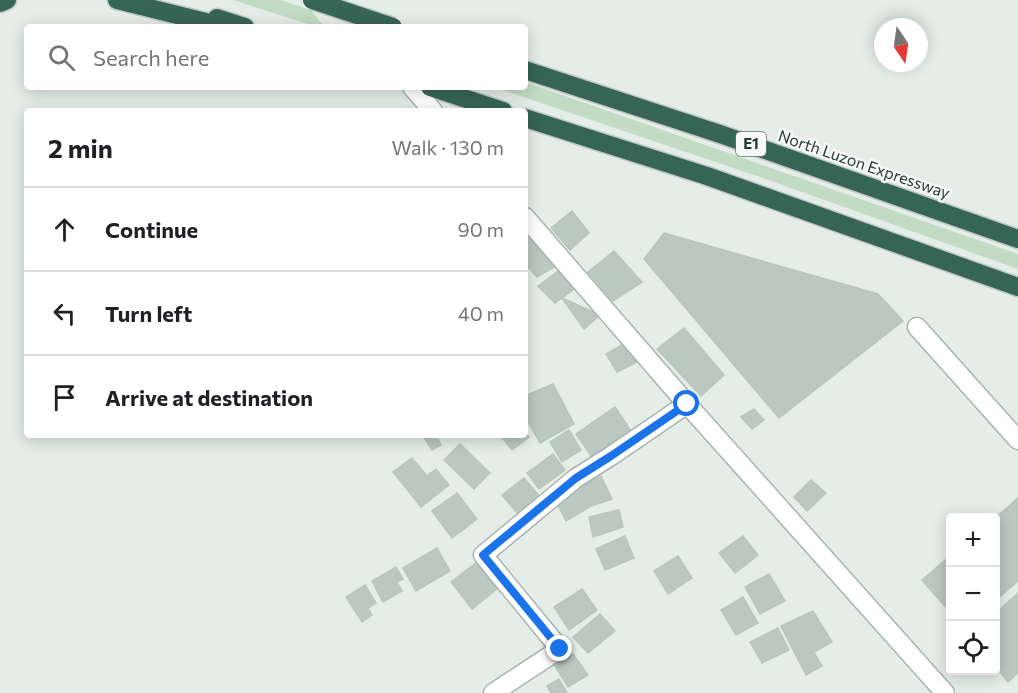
<!DOCTYPE html>
<html lang="en">
<head>
<meta charset="utf-8">
<style>
	:root { --surface:#fff; --page:#f2f2f2; --text:#202124; --muted:#757577; --line:#e0e0e0 }
	body { margin:0; font-family:Commissioner,sans-serif; background:var(--page); color:var(--text) }
	.controls { position:absolute; right:18px; bottom:18px; display:grid; overflow:hidden; border-radius:6px; box-shadow:0 3px 15px #0003 }
	.controls button { width:54px; height:54px; display:grid; place-items:center; padding:0; border:0; border-bottom:2px solid var(--line); background:var(--surface); color:var(--text); font:30px sans-serif }
	.compass { position:absolute; left:874px; top:18px; width:54px; height:54px; border-radius:50%; background:var(--surface); box-shadow:0 3px 15px #0003; rotate:167deg }
	.stop { position:absolute; width:18px; height:18px; margin:-14px; border:4px solid #1a73e8; border-radius:50%; background:#fff }
	.stop.end { background:#1a73e8; border-color:#fff; box-shadow:0 2px 6px #0008 }
	.list { margin:0; padding:0; list-style:none }
	h2 { display:flex; justify-content:space-between; align-items:center; height:78px; margin:0; padding:0 24px; font-size:26px }
	h2 small { font-size:20px; font-weight:400; color:var(--muted) }
	.list li { display:grid; grid-template-columns:39px 1fr auto; gap:18px; align-items:center; box-sizing:border-box; height:84px; padding:0 24px; border-top:2px solid var(--line) }
	.list b { display:block; font-size:22px; white-space:nowrap }
	.list em { font-size:20px; font-style:normal; color:var(--muted) }
	.icon { flex:none; width:33px; height:33px; fill:none; stroke:currentColor; stroke-width:2; stroke-linecap:round; stroke-linejoin:round }
	.map { position:relative; flex:none; width:1018px; height:693px; overflow:hidden }
	.search { position:absolute; background:var(--surface); box-shadow:0 3px 15px #0003; left:24px; top:24px; width:504px; height:66px; display:flex; align-items:center; gap:15px; box-sizing:border-box; padding:0 21px; border-radius:6px; color:var(--muted); font-size:22px }
	.panel { position:absolute; background:var(--surface); box-shadow:0 3px 15px #0003; left:24px; top:108px; width:504px; height:330px; border-radius:6px }
	.map>svg:first-child { display:block }
	.green { fill:#c1dbc4 }
	.building { fill:#bbc7c1; stroke:#b8c6be; stroke-width:1.5 }
	.lines { fill:none; stroke-linecap:round; stroke-linejoin:round }
	.minor-casing { stroke:#a8b5ae; stroke-width:21 }
	.highway-casing { stroke:#c2c9c6; stroke-width:21 }
	.minor { stroke:#fff; stroke-width:18 }
	.highway { stroke:#366555; stroke-width:18 }
	.highway-bridge-casing { stroke:#c2c9c6; stroke-width:21; stroke-linecap:butt }
	.highway-bridge { stroke:#366555; stroke-width:18 }
	.route { stroke:#1a73e8; stroke-width:8 }
	.labels { text-anchor:middle; stroke-width:5; stroke-linejoin:round; paint-order:stroke }
	.shield { fill:#f6f9f7; stroke:#64756e; stroke-width:1.5 }
	.shield-label { font-size:15px; font-weight:bold; fill:#263d33 }
	.street-label { font-size:16px; fill:#263d33; stroke:#f6f9f7 }
</style>
</head>
<body>
<div class="map">
<svg width="1018" height="693" viewBox="0 0 1018 693">
	<rect width="100%" height="100%" fill="#e5ede8"/>
	<!-- green -->
	<path class="green" d="M233,0H280L311,10L324,27H317Z
		M525,82L1018,254V269L774,182L494,87H525Z"/>
	<!-- building -->
	<path class="building" d="M572,211L589,233L570,250L551,228Z
		M537,231L556,266L537,277L525,264V239Z
		M664,233L878,294L903,321L779,418L644,259Z
		M614,251L642,282L613,301L588,272Z
		M566,265L578,286L555,303L538,286Z
		M562,298L600,315L584,329Z
		M684,328L724,375L701,396L657,349Z
		M625,343L637,362L617,372L606,354Z
		M553,384L574,424L540,443L525,417V396Z
		M615,407L633,434L594,460L576,434Z
		M754,409L764,420L752,429L741,417Z
		M569,430L581,450L562,462L550,442Z
		M525,432L529,437L512,450L500,435H525Z
		M428,435H436L441,445L432,450L424,437Z
		M460,444L490,473L474,489L444,460Z
		M553,454L565,470L539,489L527,473Z
		M412,458L427,476L436,469L449,485L421,507L393,472Z
		M601,476L612,499L591,506L579,487Z
		M524,478L540,497L518,514L502,495Z
		M811,480L826,493L807,511L794,497Z
		M579,487L591,506L566,521L556,501Z
		M457,493L477,519L452,538L432,511Z
		M1018,498V581L996,600L995,518Z
		M619,510L623,527L593,537L589,517Z
		M625,536L634,558L605,570L596,549Z
		M743,536L758,555L735,573L719,553Z
		M437,548L450,571L416,591L403,568Z
		M678,556L692,578L668,594L654,571Z
		M950,556V612L922,580Z
		M476,563L497,589L472,609L451,582Z
		M396,567L403,579L397,582L402,591L383,602L372,581Z
		M769,574L785,601L760,614L745,587Z
		M365,585L376,603L368,608L372,615L362,622L346,597Z
		M582,589L597,610L569,630L554,607Z
		M1018,593V673L1008,682L996,667V613Z
		M743,597L758,623L736,635L721,610Z
		M813,611L832,642L814,652L822,666L806,675L781,626Z
		M600,614L615,631L588,653L573,637Z
		M778,628L789,650L762,663L750,642Z
		M573,654L588,675L568,687L555,666Z
		M559,679L567,693H551L547,686Z"/>
	<g class="lines">
		<defs>
			<path id="minor" d="M412,87L433,111
				M525,217L687,404L945,693
				M917,327L1018,440
				M493,693L560,649L483,555L576,478L611,456L687,404"/>
			<path id="highway" d="M117,0L226,27
				M0,3L7,0
				M217,18L245,27
				M525,70L720,134L1018,239
				M430,87L503,111
				M525,118L707,176L1018,287"/>
		</defs>
		<!-- minor casing -->
		<use href="#minor" class="minor-casing"/>
		<!-- highway casing -->
		<use href="#highway" class="highway-casing"/>
		<!-- minor -->
		<use href="#minor" class="minor"/>
		<!-- highway -->
		<use href="#highway" class="highway"/>
		<defs>
			<path id="highway-bridge" d="M312,0L393,27"/>
		</defs>
		<!-- highway-bridge casing -->
		<use href="#highway-bridge" class="highway-bridge-casing"/>
		<!-- highway-bridge -->
		<use href="#highway-bridge" class="highway-bridge"/>
	</g>
	<g class="lines">
		<!-- route -->
		<path class="route" d="M560,649L483,555L576,478L611,456L687,404"/>
	</g>
	<g class="labels">
		<!-- shield labels -->
		<rect class="shield" x="736" y="132" width="30" height="24" rx="4.5"/>
		<g class="shield-label">
			<text x="751" y="149">E1</text>
		</g>
		<!-- street labels -->
		<g class="street-label">
			<text transform="translate(864 164) rotate(19)" y="6">North Luzon Expressway</text>
		</g>
	</g>
</svg>
<div class="controls">
<button>+</button>
<button>−</button>
<button><svg class="icon" aria-label="locate" viewBox="0 0 24 24"><circle cx="12" cy="12" r="6"/><path d="M12 2v4M12 18v4M2 12h4M18 12h4"/></svg></button>
</div>
<svg class="compass" viewBox="-18 -18 36 36"><path d="M0-13l5 13h-10z" fill="#e53935"/><path d="M0 13l5-13h-10z" fill="#757577"/></svg>
<div class="stop" style="left:687px;top:404px"></div>
<div class="stop end" style="left:560px;top:649px"></div>
<div class="search"><svg class="icon" aria-label="search" viewBox="0 0 24 24"><circle cx="10" cy="10" r="6"/><path d="M15 15l6 6"/></svg>Search here</div>
<section class="panel">
<h2>2 min<small>Walk · 130 m</small></h2>
<ul class="list">
<li><svg class="icon" aria-label="ahead" viewBox="0 0 24 24"><path d="M12 20V5M6 11l6-6 6 6"/></svg><div><b>Continue</b></div><em>90 m</em></li>
<li><svg class="icon" aria-label="left" viewBox="0 0 24 24"><path d="M17 20v-9H6M10 6l-5 5 5 5"/></svg><div><b>Turn left</b></div><em>40 m</em></li>
<li><svg class="icon" aria-label="arrive" viewBox="0 0 24 24"><path d="M6 21V4h12l-3 4 3 4H6"/></svg><div><b>Arrive at destination</b></div></li>
</ul>
</section>
</div>
</body>
</html>
